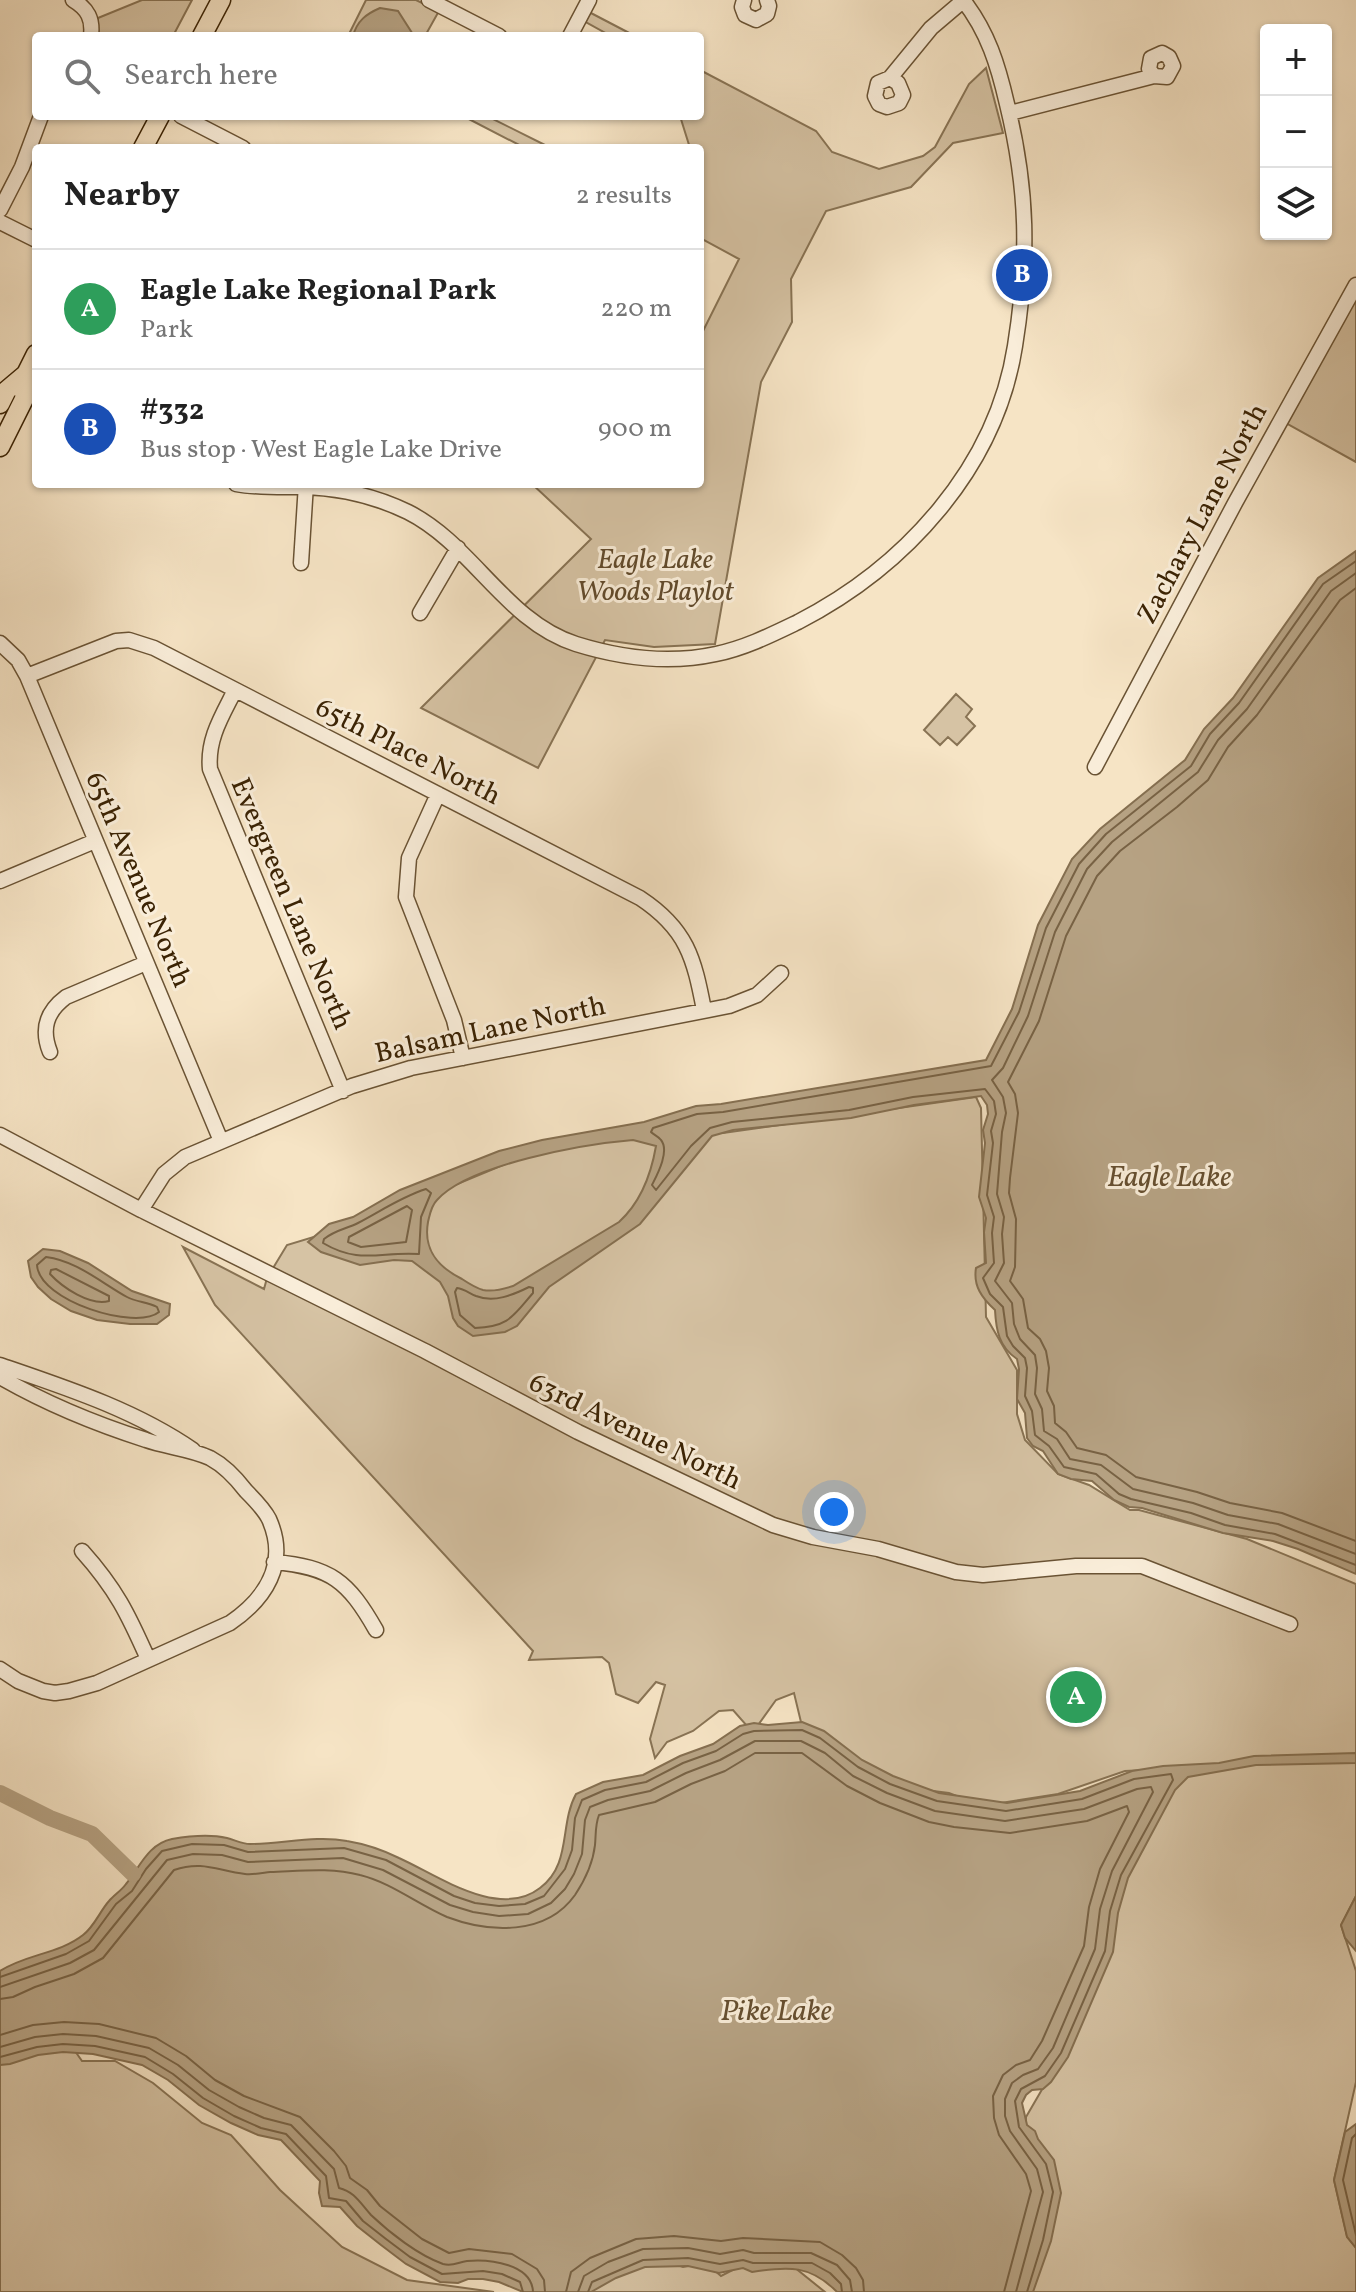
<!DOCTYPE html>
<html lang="en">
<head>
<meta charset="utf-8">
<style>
	:root { --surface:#fff; --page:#f6f6f6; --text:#222; --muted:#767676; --line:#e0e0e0; --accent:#8f2418 }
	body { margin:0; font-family:Vollkorn,serif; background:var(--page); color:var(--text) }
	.controls { position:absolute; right:24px; top:24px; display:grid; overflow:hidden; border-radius:8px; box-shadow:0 2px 6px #0004 }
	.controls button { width:72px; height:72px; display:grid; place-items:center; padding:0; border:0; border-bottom:2px solid var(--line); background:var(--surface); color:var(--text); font:40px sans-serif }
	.you { position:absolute; left:834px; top:1512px; width:28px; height:28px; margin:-20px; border:6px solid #fff; border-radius:50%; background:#1a73e8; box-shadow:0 0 0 12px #1a73e833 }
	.badge { display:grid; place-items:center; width:52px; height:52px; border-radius:50%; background:var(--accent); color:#fff; font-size:26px; font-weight:700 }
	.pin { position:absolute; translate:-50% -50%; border:4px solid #fff; box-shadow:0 2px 8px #0006 }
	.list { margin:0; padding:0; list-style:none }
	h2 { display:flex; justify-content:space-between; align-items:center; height:104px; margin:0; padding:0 32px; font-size:34px }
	h2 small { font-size:26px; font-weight:400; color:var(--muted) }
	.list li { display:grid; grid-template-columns:52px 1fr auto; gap:24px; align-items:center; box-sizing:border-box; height:120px; padding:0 32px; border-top:2px solid var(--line) }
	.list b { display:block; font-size:30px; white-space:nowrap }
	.list p { margin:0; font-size:26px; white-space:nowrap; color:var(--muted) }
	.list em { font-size:26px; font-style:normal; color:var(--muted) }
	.icon { flex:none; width:44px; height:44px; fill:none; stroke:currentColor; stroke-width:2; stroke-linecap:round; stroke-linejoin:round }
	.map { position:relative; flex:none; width:1356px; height:2292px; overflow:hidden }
	.search { position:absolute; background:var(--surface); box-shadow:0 2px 6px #0004; left:32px; top:32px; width:672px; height:88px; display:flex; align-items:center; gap:20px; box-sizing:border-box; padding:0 28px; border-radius:8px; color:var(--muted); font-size:30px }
	.panel { position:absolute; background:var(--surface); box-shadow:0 2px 6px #0004; left:32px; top:144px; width:672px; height:344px; border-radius:8px }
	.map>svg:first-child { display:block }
	.green { fill:#d6c3a4; stroke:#887354; stroke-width:2 }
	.water { fill:#b6a283; stroke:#856f50; stroke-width:2; fill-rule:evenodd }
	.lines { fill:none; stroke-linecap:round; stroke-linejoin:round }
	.shore { stroke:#786244; stroke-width:2 }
	.river { stroke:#b6a283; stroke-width:16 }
	.minor-casing { stroke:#6a5334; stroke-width:17 }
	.major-casing { stroke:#3b2304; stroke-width:21 }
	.minor { stroke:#f9edd9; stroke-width:14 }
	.major { stroke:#f6e4c5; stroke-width:18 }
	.labels { text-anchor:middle; stroke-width:6; stroke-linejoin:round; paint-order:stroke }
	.street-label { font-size:28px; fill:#3b2304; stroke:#f9edd9 }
	.park-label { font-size:28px; font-style:italic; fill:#624b2c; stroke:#f9edd9 }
	.water-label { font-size:30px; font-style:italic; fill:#664f30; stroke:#f9edd9 }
</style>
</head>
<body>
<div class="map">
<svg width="1356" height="2292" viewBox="0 0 1356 2292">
	<rect width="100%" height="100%" fill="#f6e4c5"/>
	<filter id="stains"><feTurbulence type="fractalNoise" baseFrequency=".0025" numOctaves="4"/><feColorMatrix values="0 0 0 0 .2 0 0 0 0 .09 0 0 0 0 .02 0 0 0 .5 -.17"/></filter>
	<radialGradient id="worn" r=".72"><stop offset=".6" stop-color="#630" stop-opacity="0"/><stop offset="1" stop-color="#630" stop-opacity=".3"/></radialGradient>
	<!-- green -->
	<path class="green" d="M142,0H192L173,36H98V18Z
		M366,0H416L439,11L425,36H348Z
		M589,12L635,36H611L584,21Z
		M986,68L1003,133L953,143L911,187L826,211L791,279L792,322L761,382L715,644L654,647L605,640L538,768L421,708L591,539L532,484H700V337L739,259L700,238V148H690L680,116H700V70L816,131L832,152L879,169L923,156L935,147L969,84Z
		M463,116H487L551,148H525Z
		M1356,300V462L1286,423L1352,302Z
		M956,694L972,709L966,717L975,726L957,745L948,737L940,745L924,730Z
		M976,1097L981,1108L986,1317L1017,1370V1414L1025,1440L1058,1474L1089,1485L1130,1510H1139L1247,1539L1356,1584V1896L1341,1925L1356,1971V2082L1334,2180L1347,2236L1356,2248V2292H1021L1026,2117L1062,2055L1144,1770L1125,1771L1058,1794L982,1806L949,1793L885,1785L807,1747L794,1693L776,1700L758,1725L747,1726L733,1710L719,1711L693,1731L667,1742L655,1758L650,1739L665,1685L656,1682L638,1703L616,1694L609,1663L602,1657L529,1660L533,1651L215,1305L183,1247L264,1289L267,1278L287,1245L373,1219L530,1154L663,1128L723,1133Z
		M68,2041L82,2061H115L153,2083L202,2123L231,2135L280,2190L342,2247L407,2280L494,2292H0V2049Z
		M653,2256L683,2267L705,2262L721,2276L752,2260L784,2259L825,2292H526Z"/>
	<!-- water -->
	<path class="water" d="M380,8L398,11L414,36H353C357,21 366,14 380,8Z
		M1356,551V1574L1298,1549L1273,1541L1223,1533L1142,1508L1129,1507L1114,1500L1092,1481L1071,1479L1058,1474L1043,1451L1033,1446L1027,1438L1025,1413L1017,1399L1019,1369L1017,1359C999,1347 996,1330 995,1310C982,1298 973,1286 976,1268L986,1263L984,1232L986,1218L979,1197L985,1143L983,1130L988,1114L987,1105L981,1096L914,1105L851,1118L733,1130L712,1136L640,1224L549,1287L517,1326L505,1332L473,1336L458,1326L453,1318L448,1296L440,1282L412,1261L394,1260L360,1265L321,1252L308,1242L329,1224L353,1217L400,1190L499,1151L542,1140L644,1122L696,1106L721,1104L986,1060L1012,1009L1038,925L1072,859L1100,829L1185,760L1204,729L1233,698L1318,578ZM633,1140L656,1146C651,1175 641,1202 619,1222L513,1286C504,1289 494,1292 483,1290C476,1288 468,1283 462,1279C438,1267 423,1250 428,1222C430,1214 431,1206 437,1200C469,1164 585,1144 633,1140Z
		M43,1249L60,1251L88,1263L132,1291L170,1304L169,1315L157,1324H130L97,1320L71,1311L51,1299L38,1287L31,1277L28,1261Z
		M802,1722L824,1731L862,1760L893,1776L939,1793L1007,1803L1080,1791L1132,1771L1163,1766L1219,1763L1254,1756L1356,1753V1763L1256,1765L1188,1777L1175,1790L1128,1878L1118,1913L1113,1952L1068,2057L1051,2082L1043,2089L1032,2090L1026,2095L1022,2103L1027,2125L1035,2131L1038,2139L1054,2160L1061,2193L1051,2241L1033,2292H837C811,2265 788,2266 752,2272L743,2268L719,2273L688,2266L645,2267L616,2278L591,2292H523L499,2282L483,2279H468L458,2283L440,2282L406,2264L381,2245L357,2226L340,2207L322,2206L319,2193L320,2181L281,2140L258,2135L231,2123L199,2105L168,2080L142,2065L93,2054L63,2052L38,2055L10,2064L0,2065V1971C26,1954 59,1954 83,1935C94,1927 100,1911 109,1901C114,1895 121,1891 126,1884C140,1867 148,1844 172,1839C189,1836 210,1834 227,1838C235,1840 242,1844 250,1844C282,1844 316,1835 347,1841C365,1844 383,1850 399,1858C437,1875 499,1920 540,1888C572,1864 559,1825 576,1794L603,1782L643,1775L680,1756L713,1744L740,1726L754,1723L768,1725Z
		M1356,1896V1951L1345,1938L1341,1925Z
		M1356,2124V2248L1347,2237L1334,2180L1345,2132Z"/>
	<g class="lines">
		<!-- shore -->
		<path class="shore" d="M1356,561L1323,584L1239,703L1210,734L1191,766L1106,834L1079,864L1046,928L1019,1012L991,1066L723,1112L697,1114L653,1128L651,1132C654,1135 658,1136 661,1140C670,1151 657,1175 652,1185L656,1190L691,1146L710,1128L732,1122L849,1110L913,1097L985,1089L994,1101L996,1114L991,1131L993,1143L987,1195L994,1217L992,1233L994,1263L983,1278L990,1294L1003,1307L1007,1336L1013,1346L1025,1358L1027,1368L1025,1396L1032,1411L1035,1435L1049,1446L1064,1467L1096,1474L1119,1494L1131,1499L1191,1513L1225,1525L1275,1534L1356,1565
			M1356,573L1331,591L1247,709L1218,740L1198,772L1112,842L1087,869L1055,932L1028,1016L1003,1068L992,1080L1003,1097L1006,1113L1002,1132L997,1194L1004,1217L1002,1234L1004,1263L995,1281L1012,1303L1014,1324L1020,1339L1035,1355L1037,1368L1035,1394L1042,1409L1044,1431L1057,1439L1070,1459L1101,1465L1133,1489L1193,1503L1228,1515L1278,1524L1356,1554
			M1356,588L1340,600L1257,715L1228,747L1208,780L1177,807L1120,851L1097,876L1066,936L1039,1021L1008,1082L1015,1094L1018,1113L1010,1178L1009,1193L1016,1219L1015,1267L1010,1281L1023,1299L1028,1328L1040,1339L1046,1351L1049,1368L1047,1391L1054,1406L1055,1423L1066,1432L1077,1448L1106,1455L1136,1477L1197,1492L1230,1503L1282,1513L1356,1541
			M426,1189L431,1193L421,1217L419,1254C381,1251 360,1265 323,1243L324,1239C335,1230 346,1229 358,1223C381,1211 401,1197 426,1189Z
			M407,1206L412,1210L406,1242L361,1247L348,1242L349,1237Z
			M46,1257C77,1261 100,1282 127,1297C136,1302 148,1302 157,1307L159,1312C136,1331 39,1301 37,1265Z
			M56,1269L109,1296V1301C90,1306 63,1288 50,1274L51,1270Z
			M529,1287L533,1288V1293C513,1316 509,1327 475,1328L460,1315L455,1292L457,1288C464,1289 469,1293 476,1296C494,1303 513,1295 529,1287Z
			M0,1977L66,1954L89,1941L116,1904L132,1891L146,1869L162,1851L192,1844L224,1845L248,1852L344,1848L386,1860L454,1896L475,1903L499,1906L525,1904L544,1896L565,1869L572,1850L575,1818L582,1800L605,1790L646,1782L683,1763L716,1751L743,1734L754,1731L802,1730L820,1738L858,1767L890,1784L937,1801L1006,1811L1082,1799L1134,1779L1171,1774L1173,1780L1121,1875L1110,1911L1105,1951L1061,2053L1045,2076L1021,2089L1015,2101L1019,2127L1046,2164L1053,2192L1043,2240L1027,2292
			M0,1987L70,1963L94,1950L167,1860L193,1854L222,1855L248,1862L343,1858L383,1870L450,1905L473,1912L499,1916L528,1914L551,1903L565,1889L574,1874L582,1854L585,1820L590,1807L608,1800L650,1791L686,1773L720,1760L755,1741H801L825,1753L853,1776L887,1793L935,1811L1005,1821L1084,1809L1137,1789L1151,1787L1153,1792L1112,1871L1100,1909L1095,1949L1053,2048L1038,2069L1023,2075L1012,2083L1005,2099V2116L1010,2131L1037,2169L1043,2192L1016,2292
			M0,1999L13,1997L35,1987L74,1974L103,1958L174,1870C203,1860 218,1871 245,1874C253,1875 262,1873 270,1872C300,1871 331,1867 360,1875C392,1883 417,1904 447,1917C489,1933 546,1936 575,1895C585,1880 593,1863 595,1845C596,1835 595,1825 599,1815L655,1802L691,1784L725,1771L755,1753H802L847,1786L880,1803L929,1822L954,1827L1010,1833L1087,1821L1127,1806L1129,1812L1100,1869L1089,1907L1084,1946L1042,2041L1030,2060L1016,2065L1003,2075L993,2096L994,2118L999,2135L1026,2174L1031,2191L1004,2292
			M0,2035L33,2025L64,2022L99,2024L156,2038L186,2056L215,2080L244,2096L300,2117L334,2151L346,2166L350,2178L367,2190L380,2206L422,2239L449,2253L469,2249L512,2254L537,2269L544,2280L545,2292
			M0,2047L35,2037L63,2034L96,2036L149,2048L178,2065L209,2090L239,2107L264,2118L291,2125L334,2169L339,2188C355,2192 360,2203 371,2215C390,2233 418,2255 443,2264C453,2267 458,2262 467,2261C490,2259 532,2264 533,2292
			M0,2057L37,2047L63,2044L95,2046L145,2057L173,2074L203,2098L234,2116L261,2128L286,2134L326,2176L329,2198L346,2201L363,2221L386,2239L410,2257L442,2274L483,2271L502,2274L520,2282L523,2292
			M1356,2134L1352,2138L1343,2180L1356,2235
			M566,2292L571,2272L590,2258L636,2239L674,2236L721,2241L743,2238L820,2242L842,2255L856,2268L863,2280L864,2292
			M578,2292L584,2276L608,2262L643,2249L688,2248L720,2254L743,2250L754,2253H811L837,2265L850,2280L852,2292
			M588,2292L592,2282L643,2260L688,2258L720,2264L743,2260L753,2263H812L830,2273L841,2284L842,2292"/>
		<!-- river -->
		<path class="river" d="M0,1793L50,1818L92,1834L133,1874"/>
		<defs>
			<path id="minor" d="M73,0C88,9 93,19 91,36
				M429,0L499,36
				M744,0L742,7L745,15L756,20L767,14L769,6L767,0
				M570,36L589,0
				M890,78L898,83L903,95L899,103L887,107L879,104L875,96L878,83L890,78L931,28L964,0
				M1010,113L1154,76L1167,77L1173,66L1169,57L1162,53L1151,58L1149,69L1154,76
				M181,116L243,148
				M0,210L22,167L41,116
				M0,222L36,240
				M236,484C258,488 281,487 303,487C339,488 375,496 408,512C472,544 506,622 576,644C621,658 670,664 716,654C745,648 771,635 798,622C905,567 996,468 1015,346C1029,258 1028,190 1007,104C998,65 988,32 963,0
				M301,563L306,484
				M420,613L458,548
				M0,643L18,660L27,676L221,1141
				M27,676L116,641L129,640L154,648L640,898C687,929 694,958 704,1010
				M235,690C222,716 207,739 210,769L343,1091
				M1095,767L1235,503L1356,285
				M438,794L409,858L406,897L454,1020L463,1058
				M0,881L95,841
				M50,1052C41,1029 46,1012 66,997L146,963
				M0,1135L141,1210L425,1351L578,1432L773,1525L813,1537L878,1549L956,1572L983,1575L1076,1566H1142L1290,1624
				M141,1210L164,1174L185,1157L352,1086L411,1068L729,1006L757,995L781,973
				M0,1365C67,1388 135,1410 193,1450
				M0,1377C45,1403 96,1424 146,1440C166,1447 191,1449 210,1458C225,1466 236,1478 246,1491C254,1499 264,1509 269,1519C289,1564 265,1599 230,1623L97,1683L69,1691L55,1693L43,1691L18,1681L0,1669
				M82,1551C116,1589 128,1614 148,1659
				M274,1562C331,1567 348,1581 376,1630"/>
			<path id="major" d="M202,36L221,0
				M143,148L160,116
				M0,404L7,390L26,374L36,354
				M0,447L24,399L26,374"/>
		</defs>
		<!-- minor casing -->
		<use href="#minor" class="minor-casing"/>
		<!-- major casing -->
		<use href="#major" class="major-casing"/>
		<!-- minor -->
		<use href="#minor" class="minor"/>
		<!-- major -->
		<use href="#major" class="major"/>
	</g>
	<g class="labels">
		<!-- street labels -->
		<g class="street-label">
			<text transform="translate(1201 513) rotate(-62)" y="10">Zachary Lane North</text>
			<text transform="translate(409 750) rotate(27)" y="10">65th Place North</text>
			<text transform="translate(140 879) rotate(67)" y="10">65th Avenue North</text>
			<text transform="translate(293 903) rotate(67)" y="10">Evergreen Lane North</text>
			<text transform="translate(490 1028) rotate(-12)" y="10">Balsam Lane North</text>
			<text transform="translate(636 1430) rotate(26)" y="10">63rd Avenue North</text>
		</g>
		<!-- park labels -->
		<g class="park-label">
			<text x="655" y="568">Eagle Lake<tspan x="655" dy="32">Woods Playlot</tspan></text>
		</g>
		<!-- water labels -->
		<g class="water-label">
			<text x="1169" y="1186">Eagle Lake</text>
			<text x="776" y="2020">Pike Lake</text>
		</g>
	</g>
	<rect width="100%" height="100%" filter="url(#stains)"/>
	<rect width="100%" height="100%" fill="url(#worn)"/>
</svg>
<div class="controls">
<button>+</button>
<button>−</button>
<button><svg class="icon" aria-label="layers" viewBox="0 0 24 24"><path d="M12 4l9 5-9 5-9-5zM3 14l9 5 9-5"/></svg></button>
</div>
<div class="you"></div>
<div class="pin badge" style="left:1076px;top:1697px;background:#2e9e5b">A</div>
<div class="pin badge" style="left:1022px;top:275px;background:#1a4fb4">B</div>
<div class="search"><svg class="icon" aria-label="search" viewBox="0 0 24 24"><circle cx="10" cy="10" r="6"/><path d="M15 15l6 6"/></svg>Search here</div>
<section class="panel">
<h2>Nearby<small>2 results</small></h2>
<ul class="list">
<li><span class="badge" style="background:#2e9e5b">A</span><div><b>Eagle Lake Regional Park</b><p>Park</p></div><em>220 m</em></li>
<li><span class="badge" style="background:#1a4fb4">B</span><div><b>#332</b><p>Bus stop · West Eagle Lake Drive</p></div><em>900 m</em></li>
</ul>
</section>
</div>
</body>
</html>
